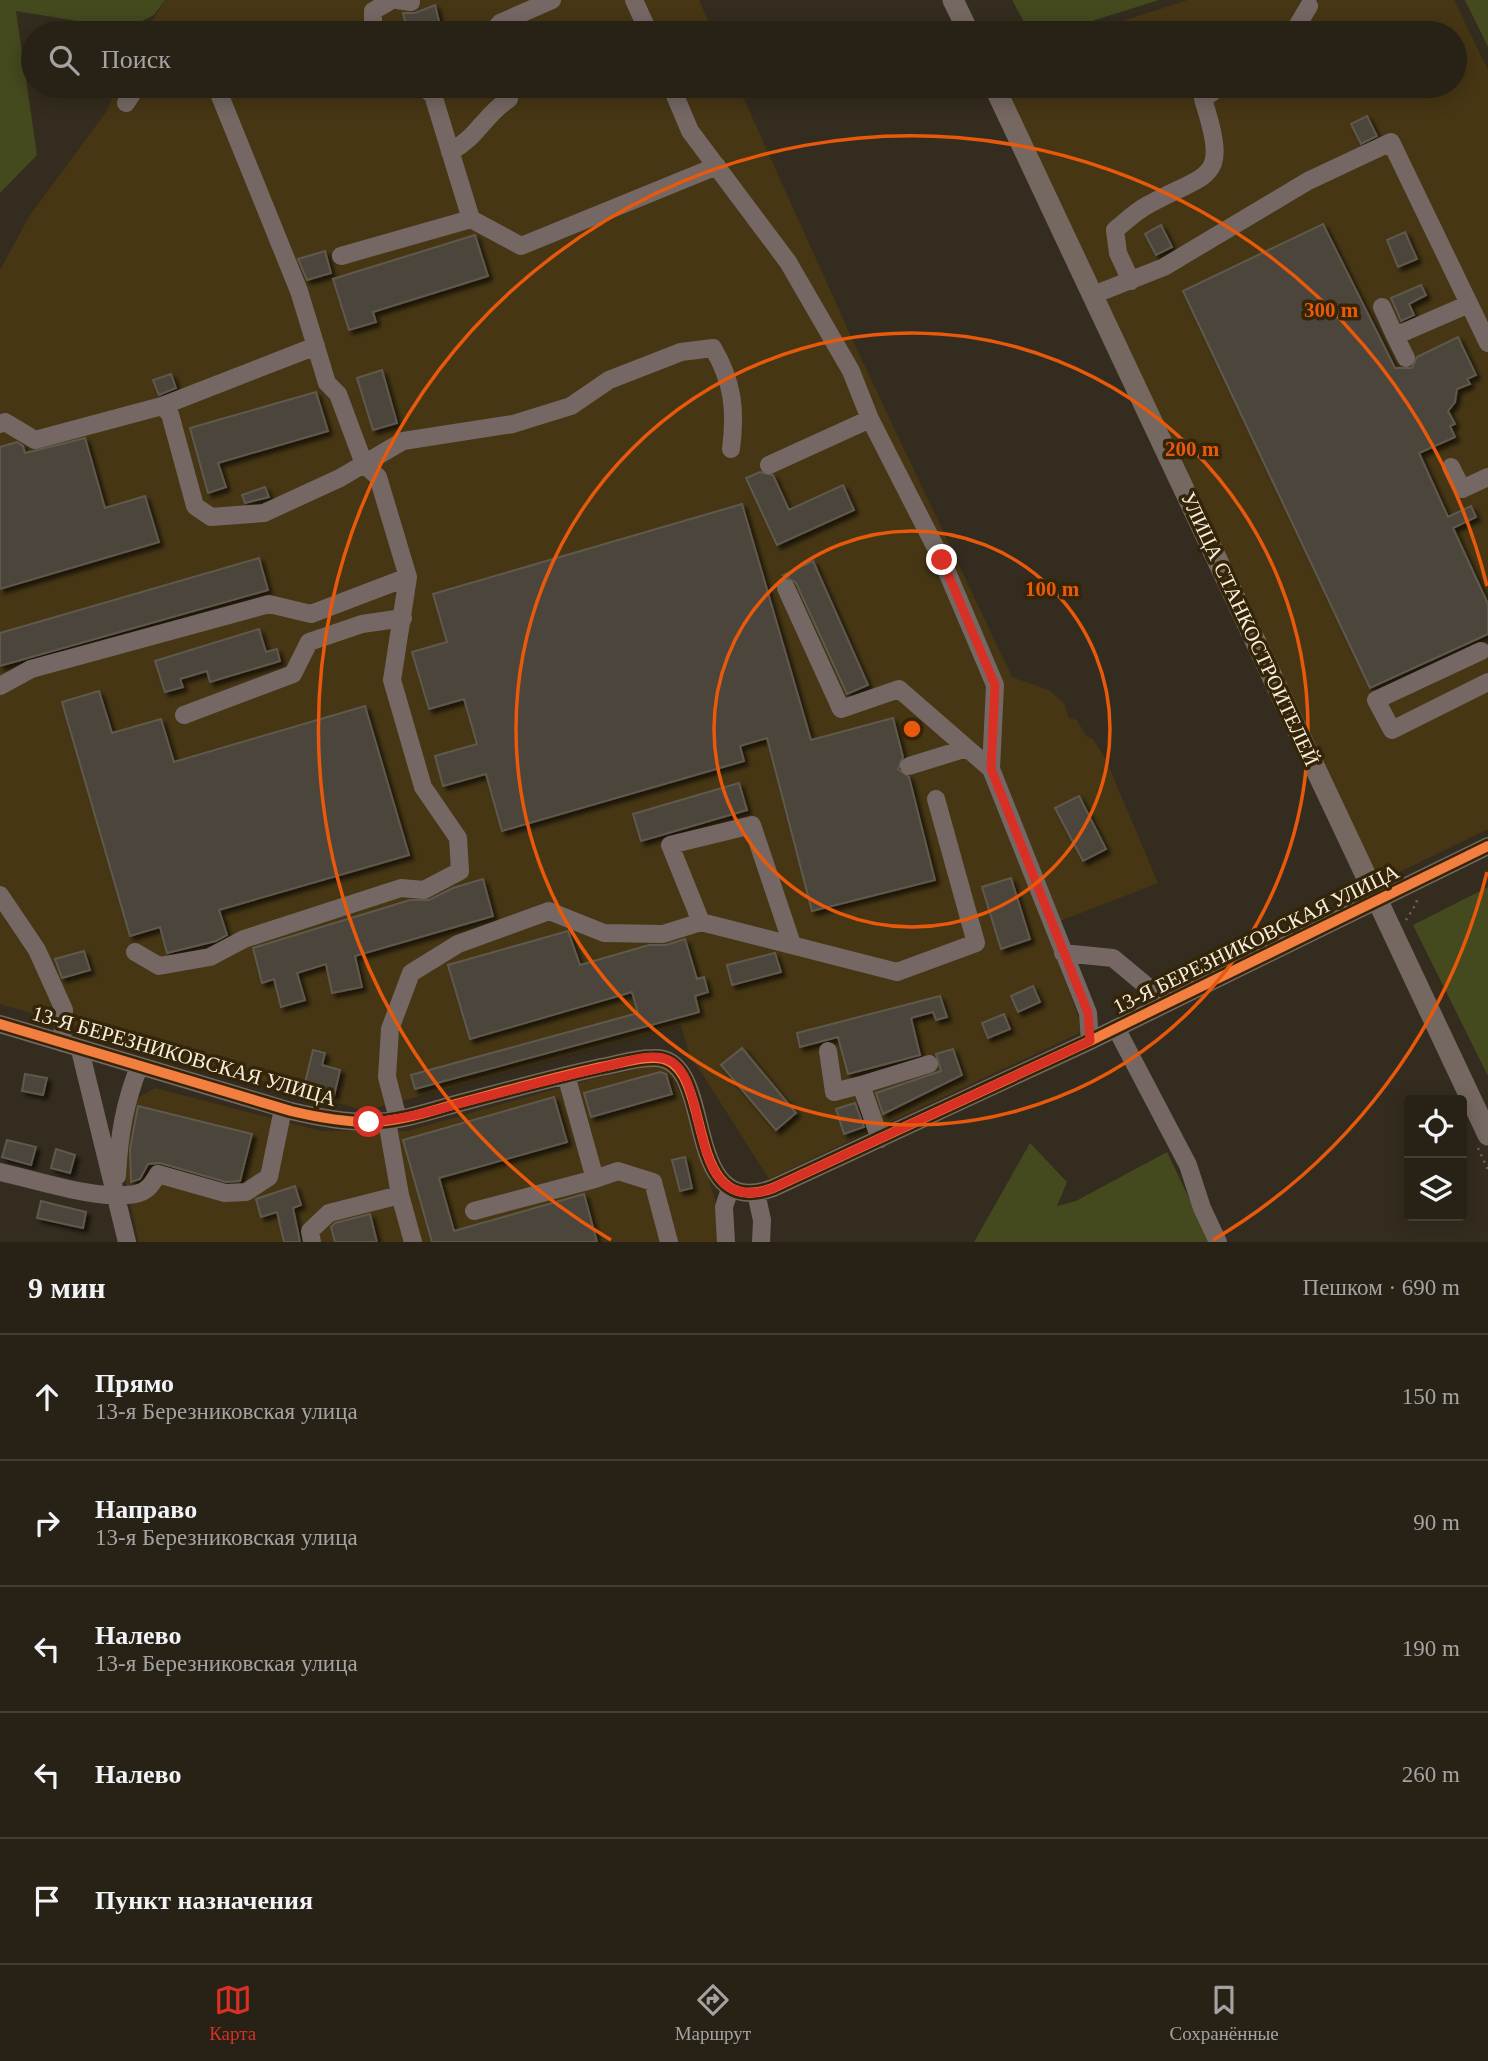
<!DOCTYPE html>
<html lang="ru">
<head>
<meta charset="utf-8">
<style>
	:root { --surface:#272116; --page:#332e23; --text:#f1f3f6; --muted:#a4a3a1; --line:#433e35; --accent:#d93025 }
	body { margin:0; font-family:Georgia,serif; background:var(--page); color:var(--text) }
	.controls { position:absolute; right:21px; bottom:21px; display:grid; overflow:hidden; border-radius:7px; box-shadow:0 4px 18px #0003 }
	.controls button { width:63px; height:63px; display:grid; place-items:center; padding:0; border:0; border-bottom:2px solid var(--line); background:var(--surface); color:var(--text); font:35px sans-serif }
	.stop { position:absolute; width:21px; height:21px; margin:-16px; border:5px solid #d93025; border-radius:50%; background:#fff }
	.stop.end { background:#d93025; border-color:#fff; box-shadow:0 2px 7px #0008 }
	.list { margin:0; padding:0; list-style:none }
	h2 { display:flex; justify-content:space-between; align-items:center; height:91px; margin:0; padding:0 28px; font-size:30px }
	h2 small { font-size:23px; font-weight:400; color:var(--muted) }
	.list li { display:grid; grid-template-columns:46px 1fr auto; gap:21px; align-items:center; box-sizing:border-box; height:126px; padding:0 28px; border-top:2px solid var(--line) }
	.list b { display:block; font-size:26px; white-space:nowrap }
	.list p { margin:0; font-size:23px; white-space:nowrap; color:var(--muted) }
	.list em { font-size:23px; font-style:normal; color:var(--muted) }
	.icon { flex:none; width:38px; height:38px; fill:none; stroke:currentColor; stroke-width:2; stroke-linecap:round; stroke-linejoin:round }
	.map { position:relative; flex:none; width:1488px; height:1242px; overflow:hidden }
	.search { position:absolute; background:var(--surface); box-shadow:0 4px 18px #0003; left:21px; right:21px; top:21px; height:77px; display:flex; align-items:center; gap:18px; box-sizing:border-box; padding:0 24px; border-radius:38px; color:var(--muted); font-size:26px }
	.sheet { height:721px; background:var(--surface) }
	nav { display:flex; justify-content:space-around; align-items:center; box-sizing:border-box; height:98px; border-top:2px solid var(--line); background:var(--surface); font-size:19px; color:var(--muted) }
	nav a { display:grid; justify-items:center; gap:4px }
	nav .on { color:var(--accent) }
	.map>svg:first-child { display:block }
	.built { fill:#463614 }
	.green { fill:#44491e }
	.building { fill:#4c453a; stroke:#5f594d; stroke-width:2; filter:url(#shadow) }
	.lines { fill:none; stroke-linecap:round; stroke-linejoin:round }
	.path { stroke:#6d625d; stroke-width:2.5; stroke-dasharray:2 5; stroke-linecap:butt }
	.minor { stroke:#756864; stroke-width:18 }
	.major { stroke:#756861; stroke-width:21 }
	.cycleway-casing { stroke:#342509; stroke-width:15 }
	.cycleway { stroke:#f27e40; stroke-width:10 }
	.route { stroke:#d93025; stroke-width:9 }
	.ring { fill:none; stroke:#e8590c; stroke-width:3.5 }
	.labels { text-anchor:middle; stroke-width:7; stroke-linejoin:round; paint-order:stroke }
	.street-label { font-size:21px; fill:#f8eede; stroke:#342509 }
	.centre { fill:#e8590c; stroke:#342509; stroke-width:3.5 }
	.ring-label { font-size:21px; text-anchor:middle; font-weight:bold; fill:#e8590c; stroke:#342509; stroke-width:7; stroke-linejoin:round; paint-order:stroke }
</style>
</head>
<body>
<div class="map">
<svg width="1488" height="1242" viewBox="0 0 1488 1242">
	<defs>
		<filter id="shadow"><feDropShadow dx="4" dy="4" stdDeviation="2" flood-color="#0009"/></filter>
	</defs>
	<rect width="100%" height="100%" fill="#342c1e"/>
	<!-- built -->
	<path class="built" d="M165,0H699L714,33H145Z
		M1188,0H1454L1488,70V829L1377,883L998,86H1455V33H1085Z
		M119,86H738L859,354L1012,677L1049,690L1064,703L1069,718L1077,720L1086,736L1093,739L1106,760L1158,883L1045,927L1084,1031L769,1179L689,1053L681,1025L365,1111L0,1004V270L30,215L106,112Z
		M661,1064L671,1073L680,1093L715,1199L718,1242H139L123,1171L132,1101L155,1088L321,1131H407L588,1080Z"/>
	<!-- green -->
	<path class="green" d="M0,0H165L154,15L126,29L16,11L37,155L0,193Z
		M1012,0H1159L1054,33H1030Z
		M1465,0H1488V47Z
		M1488,887V1076L1413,925Z
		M1030,1143L1067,1182L1057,1206L1076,1201L1167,1152L1210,1242H974Z"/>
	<!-- building -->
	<path class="building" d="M435,5L442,33H408L403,13H415Z
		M1367,116L1377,136L1361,144L1351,124Z
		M1323,224L1395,368H1412L1417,357L1458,337L1476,375L1467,379L1470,384L1457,389L1455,402L1448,411L1455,424L1450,426L1455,437L1419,453L1448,517L1471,506L1476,517L1453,528L1488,604V634L1370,688L1183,291Z
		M1161,225L1172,247L1156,255L1145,234Z
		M1405,232L1417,259L1398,267L1387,240Z
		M475,235L488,276L373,312L376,322L349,330L333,279Z
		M325,251L331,273L307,280L298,259Z
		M1421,285L1426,295L1409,304L1414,315L1401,321L1391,298Z
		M382,370L397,423L373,430L357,378Z
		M171,374L176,388L159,395L153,380Z
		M316,392L328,431L218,463L226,487L208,493L190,428Z
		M85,438L105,508L145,496L159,542L0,589V447L17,442L23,446L25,453Z
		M760,472L773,475L789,510L843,485L854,510L777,545L746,478Z
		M265,487L269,497L245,503L242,495Z
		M742,504L811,740L893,718L903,757L898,769L909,777L935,880L812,911L767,738L740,746L744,761L502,831L486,774L443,786L435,756L477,744L464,699L429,709L412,652L447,642L433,594Z
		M259,558L268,590L0,666V633Z
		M813,561L868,685L847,694L796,583L783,575Z
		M259,629L266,652L277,649L280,661L210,682L207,671L180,679L183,687L165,692L155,661Z
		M99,691L112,733L161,719L174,762L365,706L409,855L219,910L227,935L216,941L167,953L160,927L130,936L62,702Z
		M739,783L747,810L641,841L633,814Z
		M1079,796L1106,849L1083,861L1055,808Z
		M1011,878L1030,939L1001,949L982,887Z
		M483,879L493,916L355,956L362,987L332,993L326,964L297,973L305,1000L281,1007L274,979L262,983L253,948L410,900H429L453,888Z
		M568,931L580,965L649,945H666L685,939L697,979L704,977L708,992L695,996L699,1012L415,1089L411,1075L638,1013L632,992L470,1039L448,965Z
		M84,951L90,970L62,978L55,959Z
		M775,953L781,972L732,985L727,965Z
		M1033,986L1040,1002L1018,1012L1011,996Z
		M940,996L947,1017L936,1020L933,1012L911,1018L920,1055L848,1074L838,1037L800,1047L797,1033Z
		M1004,1014L1010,1029L988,1038L982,1023Z
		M742,1048L796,1113L776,1130L721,1065Z
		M953,1049L962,1075L883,1114L876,1093L941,1071L936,1054Z
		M313,1050L325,1053L322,1065L340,1070L334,1096L304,1087Z
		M660,1072L666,1074L672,1094L591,1117L584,1093Z
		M25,1074L47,1078L43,1095L22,1091Z
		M554,1097L567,1142L439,1178L454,1231L584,1194L597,1242H432L403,1140Z
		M855,1103L864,1127L844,1134L836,1109Z
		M138,1106L252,1134L240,1181L226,1182L160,1163L148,1164L140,1179L131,1182L130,1149Z
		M7,1140L36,1147L31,1165L2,1157Z
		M56,1149L75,1155L70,1173L51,1168Z
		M685,1157L692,1188L680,1191L672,1160Z
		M295,1186L301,1205L293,1208L300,1242H284L277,1212L261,1217L256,1199Z
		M41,1201L86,1212L83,1228L37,1218Z
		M370,1214L377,1242H335L331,1227L335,1223Z"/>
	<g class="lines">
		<!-- path -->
		<path class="path" d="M1381,870L1399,872
			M1406,920L1417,902L1415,898
			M1478,1148L1488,1170"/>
		<!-- minor -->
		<path class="minor" d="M397,0L411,2
			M634,0L649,33
			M373,33V11L392,0
			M492,33L500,23L552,0
			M1293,33L1309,6
			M422,86L433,95L471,219
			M671,86L690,131L788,262L851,371L870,419L942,560L995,685L991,769L1088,1013L1090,1041
			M126,103L137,86
			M450,152C478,137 484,115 509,99
			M341,256L471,219L521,246L717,166
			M1131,281L1118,253L1115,230C1125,222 1135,212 1146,206C1210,170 1230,184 1203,99L1221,86
			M1093,295L1164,267L1308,181L1391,142L1488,343
			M1382,307L1395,336
			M1406,358L1395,336L1469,304
			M162,406L316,346
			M0,424L5,422L35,440L162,406L170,414L195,506L211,517L264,513L340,478L403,441L513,424L571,406L609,380L681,352L713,348C733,382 736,410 731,449
			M769,465L870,419
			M1451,467L1462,489L1488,477
			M786,588L841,709L899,689L991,769
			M1481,651L1376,700L1392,730L1488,682
			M0,686L31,669L269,604L311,614L408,577
			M184,715L293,674L309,642L362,624L403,618
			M909,766L967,748
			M0,895L37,950L64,1010L62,1043
			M701,922L670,845L752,825L792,944
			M135,952L159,966L210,957L244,939L401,888L424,890L460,871L458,838L423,787L392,680L408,577L378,477L364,464L338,394L327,383L299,291L216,86
			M1063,953L1113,958L1167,1003
			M0,1024L291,1111C316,1117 342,1122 369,1122C397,1122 425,1113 452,1105C501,1092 551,1078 601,1067C618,1064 635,1058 653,1058C719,1054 677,1223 773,1188L1090,1041L1488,846
			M1116,1028L1188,1165L1202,1208L1218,1242
			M80,1050L127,1242
			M828,1051L834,1092L861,1085
			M398,1119L387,1077L390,1029L411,973L458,944L549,911L604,933L663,934L701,922L897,972L976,943L936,799
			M880,1139L861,1085L929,1064
			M0,1172C38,1180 103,1203 139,1193C149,1190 153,1182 158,1174L225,1193L246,1192L269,1177L283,1109
			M117,1176C119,1137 124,1104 139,1067
			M595,1179L618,1171L653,1182L669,1242
			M756,1193L762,1220L761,1242
			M400,1195L413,1242
			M474,1211L595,1179L566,1075
			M312,1242L310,1231L329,1213L400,1195L387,1121
			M726,1242L724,1207L730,1189"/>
		<!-- major -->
		<path class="major" d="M953,0L969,33
			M994,86L1488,1135"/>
		<defs>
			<path id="cycleway" d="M0,1024L291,1111C316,1117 342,1122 369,1122C397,1122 425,1113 452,1105C501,1092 551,1078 601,1067C618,1064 635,1058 653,1058C719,1054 677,1223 773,1188L1090,1041L1488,846"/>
		</defs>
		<!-- cycleway casing -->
		<use href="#cycleway" class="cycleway-casing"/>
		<!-- cycleway -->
		<use href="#cycleway" class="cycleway"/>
	</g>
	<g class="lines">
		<!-- route -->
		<path class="route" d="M369,1122C403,1120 435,1110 468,1101C515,1089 561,1076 608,1066C626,1062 649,1053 666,1059C713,1074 683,1221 773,1188L1090,1041L1088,1013L991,769L995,685L942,560"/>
	</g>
	<!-- distance rings -->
	<g class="ring">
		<circle cx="912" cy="729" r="198"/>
		<circle cx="912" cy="729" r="396"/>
		<path d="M1487 872A593 593 0 0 1 1213 1240M611 1240A593 593 0 1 1 1487 586"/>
	</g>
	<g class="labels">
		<!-- street labels -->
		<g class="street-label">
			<text transform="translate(1250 629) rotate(65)" y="7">УЛИЦА СТАНКОСТРОИТЕЛЕЙ</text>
			<text transform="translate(1256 939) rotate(-26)" y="7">13-Я БЕРЕЗНИКОВСКАЯ УЛИЦА</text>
			<text transform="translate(184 1056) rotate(16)" y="7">13-Я БЕРЕЗНИКОВСКАЯ УЛИЦА</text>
		</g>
	</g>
	<circle cx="912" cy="729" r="10" class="centre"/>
	<g class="ring-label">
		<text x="1331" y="317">300 m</text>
		<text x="1192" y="456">200 m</text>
		<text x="1052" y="596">100 m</text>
	</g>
</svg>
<div class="controls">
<button><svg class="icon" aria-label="locate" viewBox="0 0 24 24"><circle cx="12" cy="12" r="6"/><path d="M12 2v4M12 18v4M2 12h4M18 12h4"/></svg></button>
<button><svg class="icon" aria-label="layers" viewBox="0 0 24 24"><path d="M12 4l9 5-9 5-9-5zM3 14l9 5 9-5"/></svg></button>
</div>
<div class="stop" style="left:369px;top:1122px"></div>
<div class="stop end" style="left:942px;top:560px"></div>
<div class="search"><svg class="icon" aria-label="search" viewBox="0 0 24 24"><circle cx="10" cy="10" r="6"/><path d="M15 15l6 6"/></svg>Поиск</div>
</div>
<section class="sheet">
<h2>9 мин<small>Пешком · 690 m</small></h2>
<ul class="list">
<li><svg class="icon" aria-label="ahead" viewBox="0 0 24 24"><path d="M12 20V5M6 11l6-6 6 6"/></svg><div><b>Прямо</b><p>13-я Березниковская улица</p></div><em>150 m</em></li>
<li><svg class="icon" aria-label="right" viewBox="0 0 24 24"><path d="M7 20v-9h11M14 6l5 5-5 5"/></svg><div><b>Направо</b><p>13-я Березниковская улица</p></div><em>90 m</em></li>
<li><svg class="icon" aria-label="left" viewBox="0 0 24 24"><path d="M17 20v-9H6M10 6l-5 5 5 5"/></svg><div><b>Налево</b><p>13-я Березниковская улица</p></div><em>190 m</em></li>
<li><svg class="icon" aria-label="left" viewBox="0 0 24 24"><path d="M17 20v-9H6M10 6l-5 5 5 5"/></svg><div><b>Налево</b></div><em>260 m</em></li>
<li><svg class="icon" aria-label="arrive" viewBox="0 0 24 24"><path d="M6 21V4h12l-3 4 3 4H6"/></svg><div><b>Пункт назначения</b></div></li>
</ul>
</section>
<nav>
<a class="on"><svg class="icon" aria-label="map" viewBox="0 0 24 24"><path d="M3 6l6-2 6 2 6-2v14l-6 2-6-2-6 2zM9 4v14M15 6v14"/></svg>Карта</a>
<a><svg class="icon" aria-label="directions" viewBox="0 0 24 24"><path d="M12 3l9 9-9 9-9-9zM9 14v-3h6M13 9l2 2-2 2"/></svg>Маршрут</a>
<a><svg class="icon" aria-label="saved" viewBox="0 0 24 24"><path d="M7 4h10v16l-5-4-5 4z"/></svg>Сохранённые</a>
</nav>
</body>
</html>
